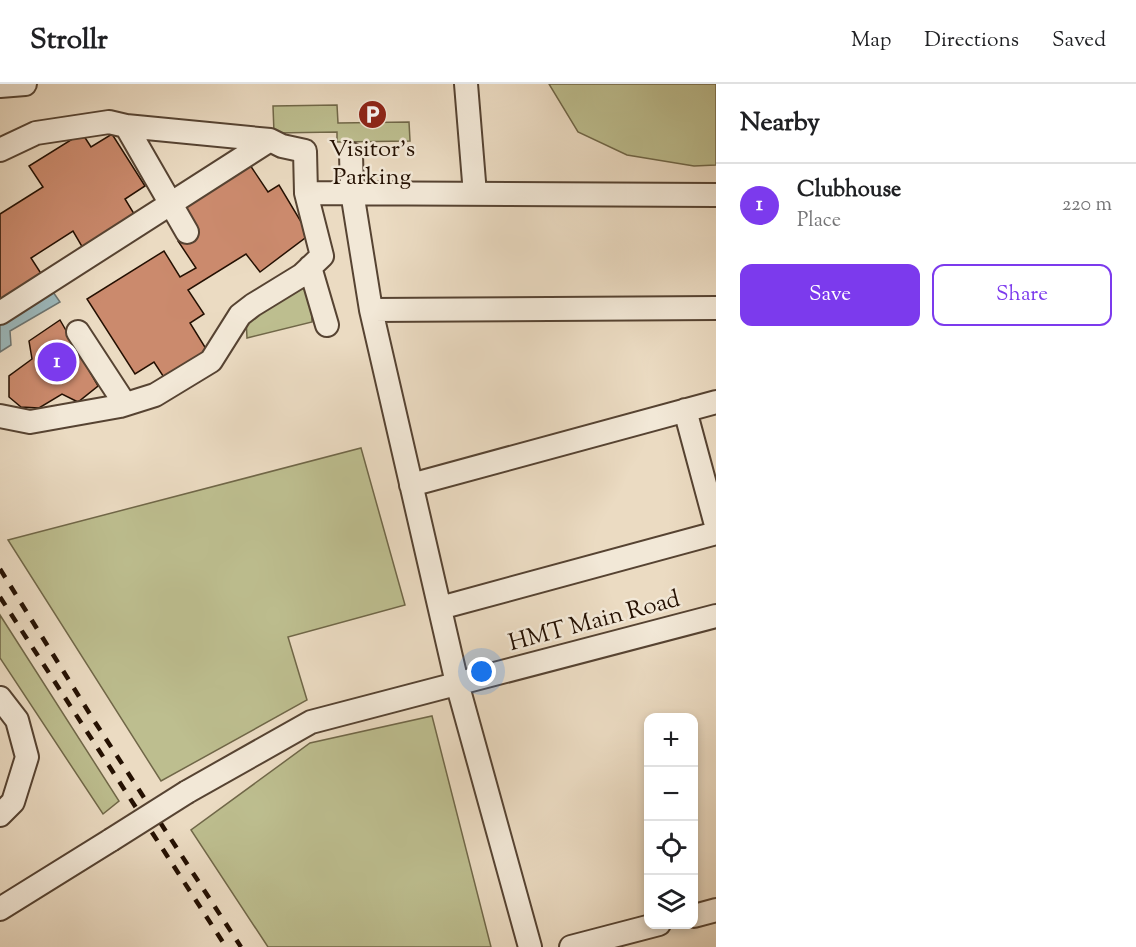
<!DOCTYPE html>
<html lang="en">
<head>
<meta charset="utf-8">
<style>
	:root { --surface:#fff; --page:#f2f2f2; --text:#202124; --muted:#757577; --line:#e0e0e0; --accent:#7c3aed }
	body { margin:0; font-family:"Sorts Mill Goudy",serif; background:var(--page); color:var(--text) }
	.controls { position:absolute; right:18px; bottom:18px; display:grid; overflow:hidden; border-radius:12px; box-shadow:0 3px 9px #0003 }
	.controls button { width:54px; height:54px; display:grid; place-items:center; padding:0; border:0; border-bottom:2px solid var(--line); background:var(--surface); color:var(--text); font:30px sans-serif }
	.you { position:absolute; left:482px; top:588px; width:21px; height:21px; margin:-15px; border:4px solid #fff; border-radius:50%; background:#1a73e8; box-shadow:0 0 0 9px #1a73e833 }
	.badge { display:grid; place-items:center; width:39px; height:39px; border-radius:50%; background:var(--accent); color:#fff; font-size:20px; font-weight:700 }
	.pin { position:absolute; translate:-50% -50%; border:3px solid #fff; box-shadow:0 2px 6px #0006 }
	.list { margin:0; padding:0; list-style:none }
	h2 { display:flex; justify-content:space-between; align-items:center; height:78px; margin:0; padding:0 24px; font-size:26px }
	h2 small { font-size:20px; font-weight:400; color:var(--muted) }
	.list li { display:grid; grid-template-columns:39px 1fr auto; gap:18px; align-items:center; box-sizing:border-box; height:84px; padding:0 24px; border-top:2px solid var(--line) }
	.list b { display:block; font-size:22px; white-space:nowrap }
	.list p { margin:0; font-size:20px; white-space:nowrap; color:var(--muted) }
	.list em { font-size:20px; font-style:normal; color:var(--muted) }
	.actions { display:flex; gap:12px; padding:18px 24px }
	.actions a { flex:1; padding:14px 0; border:2px solid var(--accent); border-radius:12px; text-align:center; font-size:21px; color:var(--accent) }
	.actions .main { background:var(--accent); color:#fff }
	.icon { flex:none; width:33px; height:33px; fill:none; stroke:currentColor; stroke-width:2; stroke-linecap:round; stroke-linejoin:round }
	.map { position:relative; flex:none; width:716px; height:863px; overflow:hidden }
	header { display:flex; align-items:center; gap:36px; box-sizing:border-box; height:84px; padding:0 30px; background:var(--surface); border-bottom:2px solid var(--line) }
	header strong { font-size:28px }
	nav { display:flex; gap:33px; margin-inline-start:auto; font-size:21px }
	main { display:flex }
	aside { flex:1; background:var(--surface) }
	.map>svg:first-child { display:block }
	.green { fill:#bdbe8f; stroke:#706748; stroke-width:1.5 }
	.water { fill:#9cb9bd; stroke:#6c7572; stroke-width:1.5 }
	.building { fill:#cb8a6d; stroke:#241002; stroke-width:1.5 }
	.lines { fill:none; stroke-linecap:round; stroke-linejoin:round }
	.minor-casing { stroke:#564332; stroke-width:26 }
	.minor { stroke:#f2e8d7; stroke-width:22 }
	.rail { stroke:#241002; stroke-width:4.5; stroke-dasharray:10 10; stroke-linecap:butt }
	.minor-bridge-casing { stroke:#564332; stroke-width:26; stroke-linecap:butt }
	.minor-bridge { stroke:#f2e8d7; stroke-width:22 }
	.labels { text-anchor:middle; stroke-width:5; stroke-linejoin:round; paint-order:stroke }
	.poi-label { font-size:24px; fill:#241002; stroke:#f2e8d7 }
	.street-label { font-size:24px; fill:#241002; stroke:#f2e8d7 }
</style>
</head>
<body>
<header>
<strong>Strollr</strong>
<nav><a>Map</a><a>Directions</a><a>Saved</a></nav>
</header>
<main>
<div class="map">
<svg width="716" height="863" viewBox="0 0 716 863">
	<rect width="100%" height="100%" fill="#ebdbc2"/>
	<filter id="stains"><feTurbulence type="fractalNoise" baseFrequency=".00333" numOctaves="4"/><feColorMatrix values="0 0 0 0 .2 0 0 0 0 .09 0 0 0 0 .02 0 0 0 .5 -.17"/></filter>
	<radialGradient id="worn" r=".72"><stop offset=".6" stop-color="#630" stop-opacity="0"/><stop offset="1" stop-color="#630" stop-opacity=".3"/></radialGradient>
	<!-- green -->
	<path class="green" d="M549,0H716V81L694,82L627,71L578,48Z
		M337,21L338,39L409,38L410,57L337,58V48L274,49L273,22Z
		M310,197L312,238L247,254L246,234Z
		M361,364L405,521L288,553L307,616L161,697L8,456Z
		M0,531L119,717L103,730L0,574Z
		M432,632L491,863H268L191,746L310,659Z"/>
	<!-- water -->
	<path class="water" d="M51,205L60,218L10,247L11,261L0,268V237Z"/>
	<!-- building -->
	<path class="building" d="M82,49L91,63L112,50L145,102L125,115L136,133L84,166L73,147L31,174L42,191L0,217V130L43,103L29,82Z
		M250,81L268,108L279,101L309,151L260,188L246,170L188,206L204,230L190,239L208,268L165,295L154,278L135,290L87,215L164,167L180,193L196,184L178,157L192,148L179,125Z
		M60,236L98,302L78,318L62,310L39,324L21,323L9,313V292L32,275L29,257Z"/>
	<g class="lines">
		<defs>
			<path id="minor" d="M466,0L475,110
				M0,2L25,0
				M126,42L187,148
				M0,66L36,49L109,38L126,42L270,56L282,62L305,67L306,109L716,111
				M351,70L352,108L371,226L457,599L530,863
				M310,183L327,241
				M371,226L716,224
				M0,229L270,56
				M78,248L125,320
				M685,326L716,441
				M0,332L30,338L120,322L155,311L211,277L240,231L253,221L302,191L322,172L306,109
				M411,401L716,318
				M440,524L716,449
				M0,614L17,636L27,673L13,718L0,731
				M187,708L311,638L716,532
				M0,825L111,756
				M694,832L716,826
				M571,863L659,840"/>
		</defs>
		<!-- minor casing -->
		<use href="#minor" class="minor-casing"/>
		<!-- minor -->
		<use href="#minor" class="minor"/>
		<!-- rail -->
		<path class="rail" d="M0,485L93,635L241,863
			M0,513L226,863"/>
		<defs>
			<path id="minor-bridge" d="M111,756L187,708"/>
		</defs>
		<!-- minor-bridge casing -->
		<use href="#minor-bridge" class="minor-bridge-casing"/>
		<!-- minor-bridge -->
		<use href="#minor-bridge" class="minor-bridge"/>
	</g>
	<!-- icons -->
	<defs>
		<symbol id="parking-disc" viewBox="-11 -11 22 22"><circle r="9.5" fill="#8f2418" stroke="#f2e8d7"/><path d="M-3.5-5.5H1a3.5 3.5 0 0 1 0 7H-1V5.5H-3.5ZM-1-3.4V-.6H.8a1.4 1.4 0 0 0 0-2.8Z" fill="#fff"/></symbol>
	</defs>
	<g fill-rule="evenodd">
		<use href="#parking-disc" x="356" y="14" width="33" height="33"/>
	</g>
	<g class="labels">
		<!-- poi labels -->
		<g class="poi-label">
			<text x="372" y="72">Visitor's<tspan x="372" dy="28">Parking</tspan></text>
		</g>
		<!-- street labels -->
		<g class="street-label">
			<text transform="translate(594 536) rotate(-15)" y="8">HMT Main Road</text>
		</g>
	</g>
	<rect width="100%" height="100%" filter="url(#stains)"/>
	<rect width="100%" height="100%" fill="url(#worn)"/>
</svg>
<div class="controls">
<button>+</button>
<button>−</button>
<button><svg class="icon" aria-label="locate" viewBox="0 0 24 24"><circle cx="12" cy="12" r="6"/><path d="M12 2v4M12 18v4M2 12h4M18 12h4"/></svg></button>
<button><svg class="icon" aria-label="layers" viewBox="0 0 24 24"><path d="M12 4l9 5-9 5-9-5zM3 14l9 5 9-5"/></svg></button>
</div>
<div class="you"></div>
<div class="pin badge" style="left:57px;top:278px">1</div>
</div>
<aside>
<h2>Nearby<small></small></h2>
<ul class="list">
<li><span class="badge">1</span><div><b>Clubhouse</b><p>Place</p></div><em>220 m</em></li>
</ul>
<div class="actions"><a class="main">Save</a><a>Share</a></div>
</aside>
</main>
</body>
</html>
